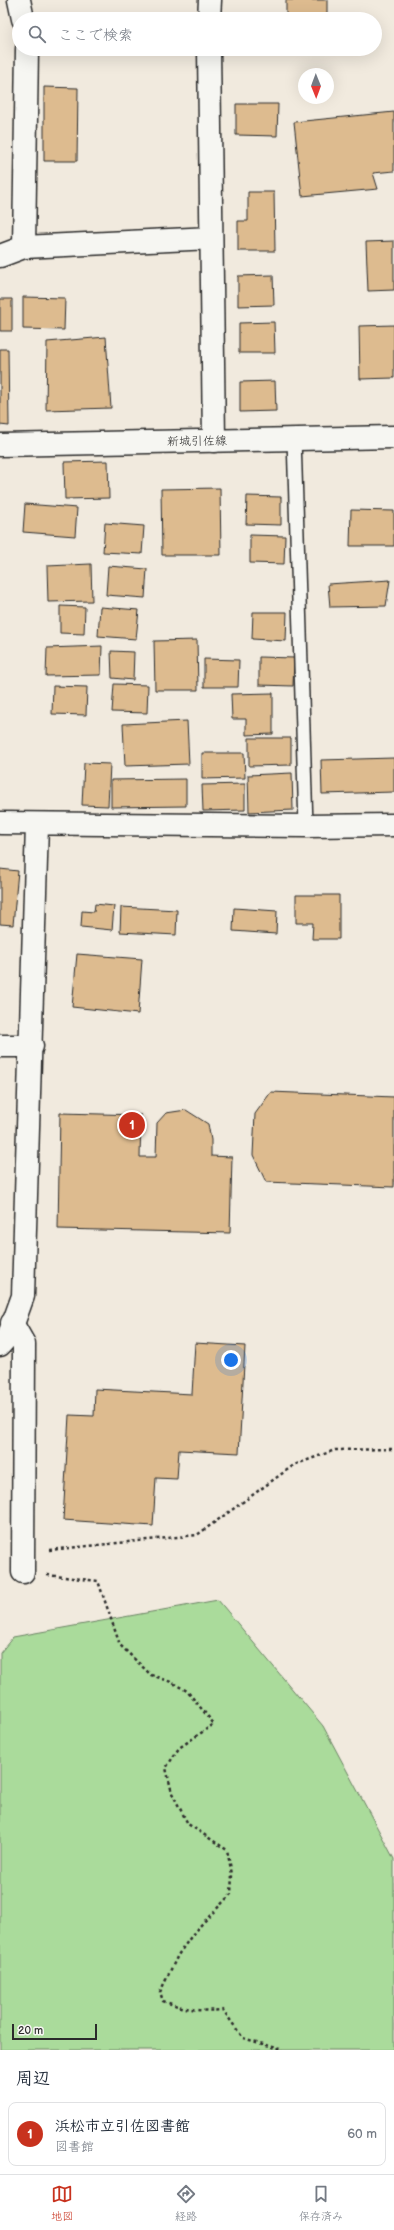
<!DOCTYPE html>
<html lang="ja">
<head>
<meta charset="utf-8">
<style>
	:root { --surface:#fff; --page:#f6f6f7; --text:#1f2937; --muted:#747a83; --line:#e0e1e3; --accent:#c8321e }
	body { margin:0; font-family:"Balsamiq Sans","Klee One",sans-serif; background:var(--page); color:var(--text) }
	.compass { position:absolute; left:298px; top:68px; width:36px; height:36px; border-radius:50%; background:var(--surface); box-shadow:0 4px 16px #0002; rotate:179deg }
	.scale { position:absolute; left:12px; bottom:10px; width:85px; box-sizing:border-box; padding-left:4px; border:2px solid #2b2b2b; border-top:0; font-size:11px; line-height:14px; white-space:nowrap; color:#2b2b2b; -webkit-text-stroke:3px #f6f6f2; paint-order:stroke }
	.you { position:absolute; left:231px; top:1360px; width:14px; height:14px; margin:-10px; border:3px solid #fff; border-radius:50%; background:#1a73e8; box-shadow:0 0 0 6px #1a73e833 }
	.badge { display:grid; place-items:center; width:26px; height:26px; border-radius:50%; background:var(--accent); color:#fff; font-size:13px; font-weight:700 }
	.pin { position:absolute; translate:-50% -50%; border:2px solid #fff; box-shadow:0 1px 4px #0006 }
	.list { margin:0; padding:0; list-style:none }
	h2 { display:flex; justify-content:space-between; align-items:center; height:52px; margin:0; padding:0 16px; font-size:17px }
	h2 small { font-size:13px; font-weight:400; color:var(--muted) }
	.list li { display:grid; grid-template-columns:26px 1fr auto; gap:12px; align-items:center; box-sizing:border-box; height:64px; margin:0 8px 8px; padding:0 8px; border:1px solid var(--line); border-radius:8px }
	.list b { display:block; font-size:15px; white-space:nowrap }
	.list p { margin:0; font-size:13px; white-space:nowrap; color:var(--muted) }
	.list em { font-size:13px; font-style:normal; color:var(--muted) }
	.icon { flex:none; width:22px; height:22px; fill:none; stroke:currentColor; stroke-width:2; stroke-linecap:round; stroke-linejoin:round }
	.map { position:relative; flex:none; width:394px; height:2050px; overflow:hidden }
	.search { position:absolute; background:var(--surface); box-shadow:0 4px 16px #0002; left:12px; right:12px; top:12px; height:44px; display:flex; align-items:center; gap:10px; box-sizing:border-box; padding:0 14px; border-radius:22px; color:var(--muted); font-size:15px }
	.sheet { height:124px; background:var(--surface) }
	nav { display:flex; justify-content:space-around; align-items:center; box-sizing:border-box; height:56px; border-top:1px solid var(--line); background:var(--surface); font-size:11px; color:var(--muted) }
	nav a { display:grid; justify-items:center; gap:2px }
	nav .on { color:var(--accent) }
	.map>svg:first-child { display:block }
	.green { fill:#aadb9b; stroke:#6a8363 }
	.building { fill:#ddbb8f; stroke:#2b2b2b }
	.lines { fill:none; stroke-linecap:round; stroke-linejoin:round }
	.lane-casing { stroke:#2b2b2b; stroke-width:16 }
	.street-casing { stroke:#2b2b2b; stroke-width:25 }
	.secondary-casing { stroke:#2b2b2b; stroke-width:25 }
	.path { stroke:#2b2b2b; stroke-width:2.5; stroke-dasharray:3 3; stroke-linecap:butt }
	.lane { stroke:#f6f6f2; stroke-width:13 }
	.street { stroke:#f6f6f2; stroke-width:22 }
	.secondary { stroke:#f6f6f2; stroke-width:22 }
	.labels { text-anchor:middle; stroke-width:3; stroke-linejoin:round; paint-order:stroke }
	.street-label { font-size:12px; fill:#2b2b2b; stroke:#f6f6f2 }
</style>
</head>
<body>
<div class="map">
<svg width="394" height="2050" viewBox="0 0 394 2050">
	<rect width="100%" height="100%" fill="#f1eade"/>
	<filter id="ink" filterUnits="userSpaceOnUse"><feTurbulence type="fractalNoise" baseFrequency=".025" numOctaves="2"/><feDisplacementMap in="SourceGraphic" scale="8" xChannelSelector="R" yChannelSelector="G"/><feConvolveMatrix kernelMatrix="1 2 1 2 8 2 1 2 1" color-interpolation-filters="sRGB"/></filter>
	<g filter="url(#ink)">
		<!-- green -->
		<path class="green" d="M218,1600L323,1726L394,1859V2050H0V1653L13,1637Z"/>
		<!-- building -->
		<path class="building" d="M286,0H327V19H286Z
			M44,87L78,88L77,161H44Z
			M236,104H278L277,136L236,135Z
			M394,112V171L373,173L378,189L302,196L294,122Z
			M248,192H274L275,251H238V221H248Z
			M394,241V290L368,291L366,242Z
			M273,275L274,305L238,306V276Z
			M23,297L65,298L64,330L23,329Z
			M0,299H12V331H0Z
			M274,322L275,353H239V323Z
			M394,325V378L360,379L359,326Z
			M106,337L111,408L46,410L47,342Z
			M0,349H8L9,426L0,425Z
			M275,381L276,411L240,412V382Z
			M108,461L109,498L65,499L64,462Z
			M220,488L221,555H162L161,489Z
			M247,496L281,497V525L246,524Z
			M25,504L77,508L75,536L23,532Z
			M351,510L394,511V546H350Z
			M105,523L144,526L142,554L103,552Z
			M250,535L285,536L284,564L250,563Z
			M91,564L92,601L48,602L47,566Z
			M108,566L147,569L145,598L106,595Z
			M390,580L386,606L330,607L328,584Z
			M60,606L85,607L84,634L60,633Z
			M100,607L139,610L136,639L98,636Z
			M253,612H287L286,641L252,639Z
			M197,640L198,690H155L154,641Z
			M102,646L101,675L46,676L47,648Z
			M111,651L134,652L133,680L112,678Z
			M259,657L294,658L293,686L259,685Z
			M204,659L239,660L238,687H204Z
			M114,684L148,685L147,713L112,712Z
			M53,686L87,687L86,715L52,714Z
			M273,693V734L246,735V719H232L231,694Z
			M187,721L189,764L125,766L123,724Z
			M249,738H291V765L249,766Z
			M202,753H244L245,778L202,779Z
			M394,758V792L322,794L321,760Z
			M84,763L110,764L108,806L82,805Z
			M292,773L293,810L249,812L248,775Z
			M186,779V806L111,807V780Z
			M245,784V810L203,811L202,785Z
			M0,869L18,871L13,925L0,924Z
			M296,895H339V939H312L313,923H296Z
			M95,904L114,906L112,930L81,927L82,911L94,912Z
			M121,907L177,910L176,935L120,932Z
			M234,908L277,911L276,934L233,931Z
			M77,954L142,959L138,1014L72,1007Z
			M271,1092L394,1097V1187L266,1182L253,1155L255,1114Z
			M186,1110L208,1124L211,1140V1156L232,1157L230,1233L58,1229L60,1113L141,1115L140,1157H156L157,1123L166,1113Z
			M195,1343L245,1346L239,1453L179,1450L177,1479L156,1478L153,1526L63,1520L69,1415L94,1416L95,1389L192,1394Z"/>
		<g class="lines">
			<defs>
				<path id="lane" d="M294,438L306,826"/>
				<path id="street" d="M19,0L23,19
					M209,19L210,0
					M209,49L214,441
					M24,247L27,49
					M0,256L24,247L211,238
					M0,1046H32
					M12,1323L24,1344L23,1572"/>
				<path id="secondary" d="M0,445L394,437
					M0,823L306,826L394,825
					M0,1345L9,1335L23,1296L37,825"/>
			</defs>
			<!-- lane casing -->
			<use href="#lane" class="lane-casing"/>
			<!-- street casing -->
			<use href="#street" class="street-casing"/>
			<!-- secondary casing -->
			<use href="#secondary" class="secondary-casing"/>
			<!-- path -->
			<path class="path" d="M49,1550L197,1535L294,1465L335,1450L394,1449
				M47,1575L98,1581L120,1645L151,1675L171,1682L187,1691L214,1724L179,1748L166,1768L172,1793L188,1824L227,1850L232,1874L231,1894L195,1931L178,1955L160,1992L163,2001C184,2009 201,2012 223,2010L243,2038L283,2050"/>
			<!-- lane -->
			<use href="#lane" class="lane"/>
			<!-- street -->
			<use href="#street" class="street"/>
			<!-- secondary -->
			<use href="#secondary" class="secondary"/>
		</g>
	</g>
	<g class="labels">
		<!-- street labels -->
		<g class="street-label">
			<text transform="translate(197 441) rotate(-1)" y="4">新城引佐線</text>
		</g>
	</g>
</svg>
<svg class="compass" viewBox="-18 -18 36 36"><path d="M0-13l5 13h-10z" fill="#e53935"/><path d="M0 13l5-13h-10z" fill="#747a83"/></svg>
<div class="scale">20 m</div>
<div class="you"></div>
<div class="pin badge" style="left:132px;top:1125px">1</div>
<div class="search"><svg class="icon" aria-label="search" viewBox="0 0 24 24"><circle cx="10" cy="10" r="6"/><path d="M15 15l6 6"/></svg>ここで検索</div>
</div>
<section class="sheet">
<h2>周辺<small></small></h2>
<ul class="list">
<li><span class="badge">1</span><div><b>浜松市立引佐図書館</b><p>図書館</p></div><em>60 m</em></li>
</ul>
</section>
<nav>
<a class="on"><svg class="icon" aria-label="map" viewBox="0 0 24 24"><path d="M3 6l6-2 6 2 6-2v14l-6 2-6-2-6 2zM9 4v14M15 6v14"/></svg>地図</a>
<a><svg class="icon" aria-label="directions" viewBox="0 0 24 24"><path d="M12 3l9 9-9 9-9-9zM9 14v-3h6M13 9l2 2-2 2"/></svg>経路</a>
<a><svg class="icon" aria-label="saved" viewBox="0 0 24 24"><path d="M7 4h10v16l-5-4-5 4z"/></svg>保存済み</a>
</nav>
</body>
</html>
